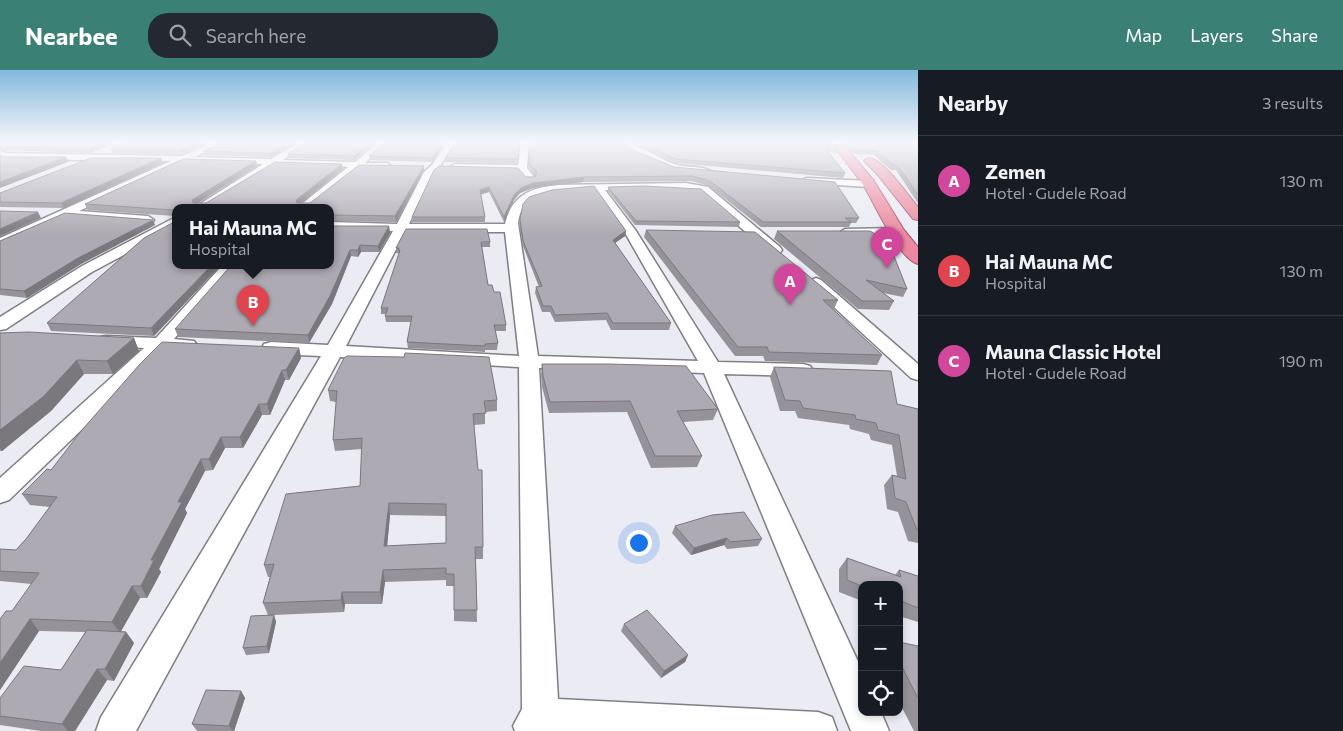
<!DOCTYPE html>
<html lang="en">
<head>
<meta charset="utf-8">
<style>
	:root { --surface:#171b24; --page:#242831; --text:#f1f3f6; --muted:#9ea1a6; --line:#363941; --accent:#3b8075 }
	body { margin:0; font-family:Commissioner,sans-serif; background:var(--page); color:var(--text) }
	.controls { position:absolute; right:15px; bottom:15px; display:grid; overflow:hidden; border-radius:10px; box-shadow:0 2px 8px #0003 }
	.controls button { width:45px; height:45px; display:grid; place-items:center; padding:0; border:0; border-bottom:1px solid var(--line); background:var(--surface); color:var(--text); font:25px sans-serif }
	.you { position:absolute; left:638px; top:472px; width:18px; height:18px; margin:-12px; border:4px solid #fff; border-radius:50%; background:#1a73e8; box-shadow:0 0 0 8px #1a73e833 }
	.badge { display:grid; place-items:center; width:32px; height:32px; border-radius:50%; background:var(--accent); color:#fff; font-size:16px; font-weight:700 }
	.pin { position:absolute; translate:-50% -41px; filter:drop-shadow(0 1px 2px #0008) }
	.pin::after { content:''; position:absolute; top:26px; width:18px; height:15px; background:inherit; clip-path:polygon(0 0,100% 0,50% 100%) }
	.popup { position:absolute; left:172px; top:134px; width:162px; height:65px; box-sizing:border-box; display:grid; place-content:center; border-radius:10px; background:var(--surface); filter:drop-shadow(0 1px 4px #0005); font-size:16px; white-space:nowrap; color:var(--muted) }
	.popup b { font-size:19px; color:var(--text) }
	.popup::after { content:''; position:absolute; left:50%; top:100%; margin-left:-10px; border:10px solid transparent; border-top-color:var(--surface) }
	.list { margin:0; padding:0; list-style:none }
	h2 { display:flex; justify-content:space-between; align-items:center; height:65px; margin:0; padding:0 20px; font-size:21px }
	h2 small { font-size:16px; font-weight:400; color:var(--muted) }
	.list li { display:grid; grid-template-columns:32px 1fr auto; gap:15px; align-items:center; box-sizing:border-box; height:90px; padding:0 20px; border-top:1px solid var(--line) }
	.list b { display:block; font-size:19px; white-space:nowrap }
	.list p { margin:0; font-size:16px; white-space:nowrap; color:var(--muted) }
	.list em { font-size:16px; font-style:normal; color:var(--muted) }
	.icon { flex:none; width:28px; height:28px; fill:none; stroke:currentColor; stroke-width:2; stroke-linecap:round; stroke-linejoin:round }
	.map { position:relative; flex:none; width:918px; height:661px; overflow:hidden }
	header { display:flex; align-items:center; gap:30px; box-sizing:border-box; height:70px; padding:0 25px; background:var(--accent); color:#fff }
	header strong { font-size:24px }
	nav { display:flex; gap:28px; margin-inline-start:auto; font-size:18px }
	.search { width:350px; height:45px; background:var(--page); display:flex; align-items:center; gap:12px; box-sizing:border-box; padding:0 18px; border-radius:20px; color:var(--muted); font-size:19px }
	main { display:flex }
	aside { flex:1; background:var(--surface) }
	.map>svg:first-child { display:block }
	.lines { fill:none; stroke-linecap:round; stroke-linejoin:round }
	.stream { fill:#8cc0cb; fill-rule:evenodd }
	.minor-casing { stroke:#7f7e87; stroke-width:3 }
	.trunk-casing { stroke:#a04f63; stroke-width:2 }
	.minor { fill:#fff; fill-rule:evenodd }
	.trunk { fill:#ec889f; fill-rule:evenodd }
	.wall { fill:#96929a; fill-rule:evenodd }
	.shaded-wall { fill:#7a777d }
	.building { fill:#aeaab3; stroke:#7a777d; fill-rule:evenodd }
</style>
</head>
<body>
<header>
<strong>Nearbee</strong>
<div class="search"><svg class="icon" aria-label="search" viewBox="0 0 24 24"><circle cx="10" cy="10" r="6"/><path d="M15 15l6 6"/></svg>Search here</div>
<nav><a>Map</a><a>Layers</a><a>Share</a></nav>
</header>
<main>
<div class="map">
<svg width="918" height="661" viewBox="0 0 918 661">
	<rect width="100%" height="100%" fill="#ebebf4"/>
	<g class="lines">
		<!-- stream -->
		<path class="stream" d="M15,77L16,79L0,82V80Z"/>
		<defs>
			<path id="minor" d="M206,73H215L218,76L195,87L271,89L299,73H308L283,90L355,92L378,73H386L365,93H387L391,96L387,99L359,98L310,137H298L348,97L275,95L207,137H195L263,94L184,92L79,141L148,146L154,150L152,153L67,147L0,177V168L171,91L6,89L0,87V81L7,83L182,86L208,75Z
				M447,73H455L438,99L433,103L409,154H505C511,128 527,119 553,115L686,113L708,117L780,177L782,180L780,183H770L697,120H605L636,161L718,292L803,294L810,296L813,300L810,304L803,306L724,304L862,600V642H881L889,661H851L704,303L539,298L558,629L818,642L832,647L837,661H515L513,656L522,639L519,297L340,287L136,661H96L101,647L321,286L271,284L264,282L262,278L264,274L271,272L328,275L393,161L330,160V152L397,154L424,102L432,95ZM561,120H595L624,161L698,291L538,286L518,153C522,127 537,123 561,120ZM405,162H505L519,286L346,276Z
				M521,73H529L527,98L535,108L533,110H527L519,101L455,100L450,97L455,94L518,95Z
				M620,73C638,72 657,88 674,94C685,98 703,95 712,102L707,105C679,101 641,93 620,73Z
				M807,108L869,111L874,114L869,117L804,113V109Z
				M172,149H176V157L92,202L6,259L0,260V247L82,196Z
				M897,158L901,159L903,162L901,165L845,167L839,163L845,159Z
				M225,195H241L229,205L174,269L194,271L197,275L194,279L188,281L165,279L9,430L0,433V408L144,278L100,275L97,271L100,267L106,266L156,268L219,199Z
				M816,208L821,210L918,294V310L911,308L811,216L808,213L811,210Z"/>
			<path id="trunk" d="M832,73H842L874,111L904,160L918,177V194C898,189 874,131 862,113C852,100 842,87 832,73Z
				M870,88C885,91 907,124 918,137V150L913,149L877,104L864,91L866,89Z"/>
		</defs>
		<!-- minor casing -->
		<use href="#minor" class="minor-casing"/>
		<!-- trunk casing -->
		<use href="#trunk" class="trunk-casing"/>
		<!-- minor -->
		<use href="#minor" class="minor"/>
		<!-- trunk -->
		<use href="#trunk" class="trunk"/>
	</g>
	<!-- wall -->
	<path class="wall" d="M0,73H117L90,83L0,80Z
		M217,73H296L271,87L204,85L203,81L218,75V74Z
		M305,73H375L354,90L289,88L288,84Z
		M445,73L432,92L370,90L369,86Z
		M455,73H520L516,93L445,92V88Z
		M530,73L633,80L674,97L859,148L856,153H851L849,157H761L709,116L691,111L583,112L533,118L520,123L514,130L504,152L489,122L481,124L485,147V152H412V147L434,100L535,107V105L529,97Z
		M633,73H834L838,79L837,83L829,82L845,103L843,108L676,93Z
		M843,73H918V133L917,132L896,100H891L874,85L854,84Z
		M205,74L182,84L113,83L111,79Z
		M161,88L163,93L64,138L0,137V123Z
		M256,91L257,96L198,133H206L343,99L300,133H310L424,96V101L396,152L330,151V137L175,146L87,140L85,134Z
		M608,117L740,152L739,157L635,155L608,121Z
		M520,149L626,161L625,166L615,173L671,253L669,260H611L606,250L555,252L550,242H542L535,223L536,217H539L523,176L519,154Z
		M155,155L81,194L27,228L0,225V171Z
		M330,156H389L390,163L379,182H361L358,187L351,186L332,234L309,273L178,267L175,259Z
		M646,160L838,230L834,239H832L882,285L877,295L765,291L763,286H735L644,167Z
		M777,161L907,219L903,227L883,223L894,231L889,240L858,239L774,169Z
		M490,172V177H481L488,215L494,222L506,255V261H495L498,273L497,280H485V282L408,278L407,272L411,252H386L385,246L386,244H381V238L399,185L398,183H396V178Z
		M176,195H222L218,198L154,266L51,261L47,253Z
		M0,263L134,268L139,281L113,304H84L51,341L2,381H0Z
		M299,278L301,288L289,310H285L270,345H262L243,378H225L213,400L205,401L185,439L187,443L159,499L161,502L147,528H140L121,561L126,562L134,573L114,611L107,610L75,661H41L0,655V628L61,600L85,562L39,561L0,620V549L12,541L32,514L0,511V479L16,480L26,469L50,437L30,435L22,424L51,400Z
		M542,294L718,339L713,350L683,352L702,386L697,397L651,398L627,342L549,343L542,317L541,305Z
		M774,297L897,334L918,339V473L908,471L898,442L887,439L884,415L892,405L897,406L892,375L871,370L869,364L850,359L849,355L798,348L795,341H780L770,307Z
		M328,320L497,330V341L485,342V354L474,355L483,477V489H476L477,552L454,551V516H446V510L385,512L382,534H345L344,542L274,545L276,552L269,583L246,585L243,578L268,545L263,533L270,507H268L264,495L360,416L362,379L335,381L333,370L336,332L330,331ZM390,445L446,446V473L387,476Z
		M675,456L762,469L758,476L727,479L724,475L691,485L672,463Z
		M847,488L895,505L899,500L918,506V552L899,546V515H862V531L839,522V499Z
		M624,554L688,585L685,592L661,608L621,561Z
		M899,572L918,576V661H914L899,632Z
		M241,621L245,628L234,661H197L192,654Z"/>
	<!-- shaded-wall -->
	<path class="shaded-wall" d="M105,73H117L90,83L88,79Z
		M198,73H205V74L182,84L180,80Z
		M288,73H296L271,87L270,83Z
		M370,73H375L354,90V86Z
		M442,73H445L432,92V88Z
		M66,87L68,92L0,118V112Z
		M161,88L163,93L64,138L61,133Z
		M256,91L257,96L194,135L192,130Z
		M342,94L343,99L297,136L296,130Z
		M424,96V101L396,152L395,146Z
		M584,107L583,112L533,118L520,123L514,130L504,152V147L514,125L521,118L533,113Z
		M489,117V122L479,125L480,120Z
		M38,142L41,148L0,166V159Z
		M153,150L155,155L81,194L27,228L24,221L78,188Z
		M389,156L390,163L379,182L378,176Z
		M626,161L625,166L612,175L613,170Z
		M360,175L361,182L358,187V180Z
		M350,180L351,186L332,234L309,273L308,265Z
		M212,195H222L218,198L154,266L151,258Z
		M134,268L139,281L113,304L107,291Z
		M299,278L301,288L289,310L286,300Z
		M77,290L84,304L51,341L2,381L0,378V360Z
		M282,300L285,310L270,345L267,334Z
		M259,334L262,345L243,378L240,367Z
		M221,367L225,378L213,400L209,389Z
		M201,389L205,401L185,439L187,443L159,499L161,502L147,528L141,516L151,490L178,432Z
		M389,433L390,445L386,488L384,476Z
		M727,468L724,475L691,485L694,478Z
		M383,500L385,512L382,534L380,522Z
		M132,516L140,528L120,563L112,552Z
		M342,522L345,534L344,542L341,530Z
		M274,545L276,552L269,583L267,576Z
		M30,549L39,561L0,620V593Z
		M126,562L134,573L114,611L105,599Z
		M688,585L685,592L661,608L664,601Z
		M97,599L107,610L75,661H68L62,654Z
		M241,621L245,628L234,661H233L229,656Z"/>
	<!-- building -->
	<path class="building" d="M0,73H105L88,79L0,76Z
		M126,73H198L180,80L111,79Z
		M218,73H288L270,83L203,81L218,75Z
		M305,73H370L354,86L288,84Z
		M384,73H442L432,88L369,86Z
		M455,73H519L517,89L445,88Z
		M530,73H623L633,80L674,97L835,112L859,148H845L851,152H763L710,111L692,106L584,107L533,113L521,118L514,125L504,147L489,117L480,120L485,147H412L434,100L439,96L518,98L526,107H535L537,102L529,93Z
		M642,73H834L838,79L825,78L845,103L676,89Z
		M849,73H918V125L898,96L894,95L876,81L855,80Z
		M0,85L4,87H66L0,112Z
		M91,88H161L61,133L0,132V123Z
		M183,89L256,91L192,130L193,133H206L275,92L342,94L296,130L297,133H310L359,95L424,96L395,146L330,145V137H176V148L174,140L85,134Z
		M594,116L626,161L613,170L671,253H613L607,243L555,245L551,236H543L536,217L542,216L523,171L520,149L523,134L529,127L552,120Z
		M644,116L701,119L740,152L636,151L608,117Z
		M0,141L38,142L0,159Z
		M65,143L153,150L78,188L24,221L0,219V171Z
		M176,151V195H212L151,258L47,253L144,168Z
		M330,156H389L378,176L360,175L358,180H350L330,226L308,265L175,259L228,199L234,195H330Z
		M406,159H487L490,172H481L488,215H492L494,222H500L506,255H494L498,273L485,274V276L407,272L412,246H385L388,238H381L400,180H398L399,178H396Z
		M646,160L755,162L838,230H823L882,285L769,282L767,277H738Z
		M777,161H870L888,171L907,219L866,210L894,231H862Z
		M29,262L134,268L107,291L77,290L43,327L0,360V263Z
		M162,272L299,278L286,300H282L267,334H259L240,367H221L209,389H201L178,432H182L151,490H154L141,516H132L112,552L30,549L0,593V549L6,541H12L39,503L0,501V479L16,480L26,469L57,427L22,424L47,399L51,400L82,360L140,294Z
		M405,283L489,287L497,330L484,331L486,343L473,344L478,400H482L483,477H475L477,540H454V504H446V498L383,500L380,522H342L341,530L263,533L274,494L264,495L286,424L360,416L362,368L333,370L337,321L328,320L344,288L347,286L404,287ZM389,433L446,434V473L384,476Z
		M542,294H608L686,296L718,339L677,341L702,386H655L630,331L550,332L543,306Z
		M774,297L891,301L897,334L918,339V460H917L906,432L895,428L892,405L906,409L899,365L878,360L876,353L856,349L855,345L803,338L800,331L785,330Z
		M744,442L762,469L730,472L727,468L694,478L675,456L712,445Z
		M847,488L901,507L899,500L918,506V538L899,530V515H862V516L847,510Z
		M647,540L688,585L664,601L624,554Z
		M274,545L267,576L243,578L251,546Z
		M87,560L126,562L105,599H97L62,654L0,646V628L24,596L61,600Z
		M899,572L918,576V628L904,601L899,589Z
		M206,620L241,621L229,656L192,654Z"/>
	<!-- sky -->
	<linearGradient id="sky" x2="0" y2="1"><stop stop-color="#83b9dc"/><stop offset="0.44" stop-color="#f6f6fa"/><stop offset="1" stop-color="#f6f6fa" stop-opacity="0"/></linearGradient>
	<rect width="918" height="165" fill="url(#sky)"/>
</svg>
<div class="controls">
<button>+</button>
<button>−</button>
<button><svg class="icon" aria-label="locate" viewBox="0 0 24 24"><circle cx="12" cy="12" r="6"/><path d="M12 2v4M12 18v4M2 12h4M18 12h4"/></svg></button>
</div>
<div class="you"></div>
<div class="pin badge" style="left:790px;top:235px;background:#d1479c">A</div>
<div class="pin badge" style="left:253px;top:256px;background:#e0444e">B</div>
<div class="popup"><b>Hai Mauna MC</b>Hospital</div>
<div class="pin badge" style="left:887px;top:198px;background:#d1479c">C</div>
</div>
<aside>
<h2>Nearby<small>3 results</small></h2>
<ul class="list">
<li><span class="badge" style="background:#d1479c">A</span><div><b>Zemen</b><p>Hotel · Gudele Road</p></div><em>130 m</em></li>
<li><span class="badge" style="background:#e0444e">B</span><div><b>Hai Mauna MC</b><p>Hospital</p></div><em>130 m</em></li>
<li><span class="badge" style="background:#d1479c">C</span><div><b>Mauna Classic Hotel</b><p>Hotel · Gudele Road</p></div><em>190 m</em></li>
</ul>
</aside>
</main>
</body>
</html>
